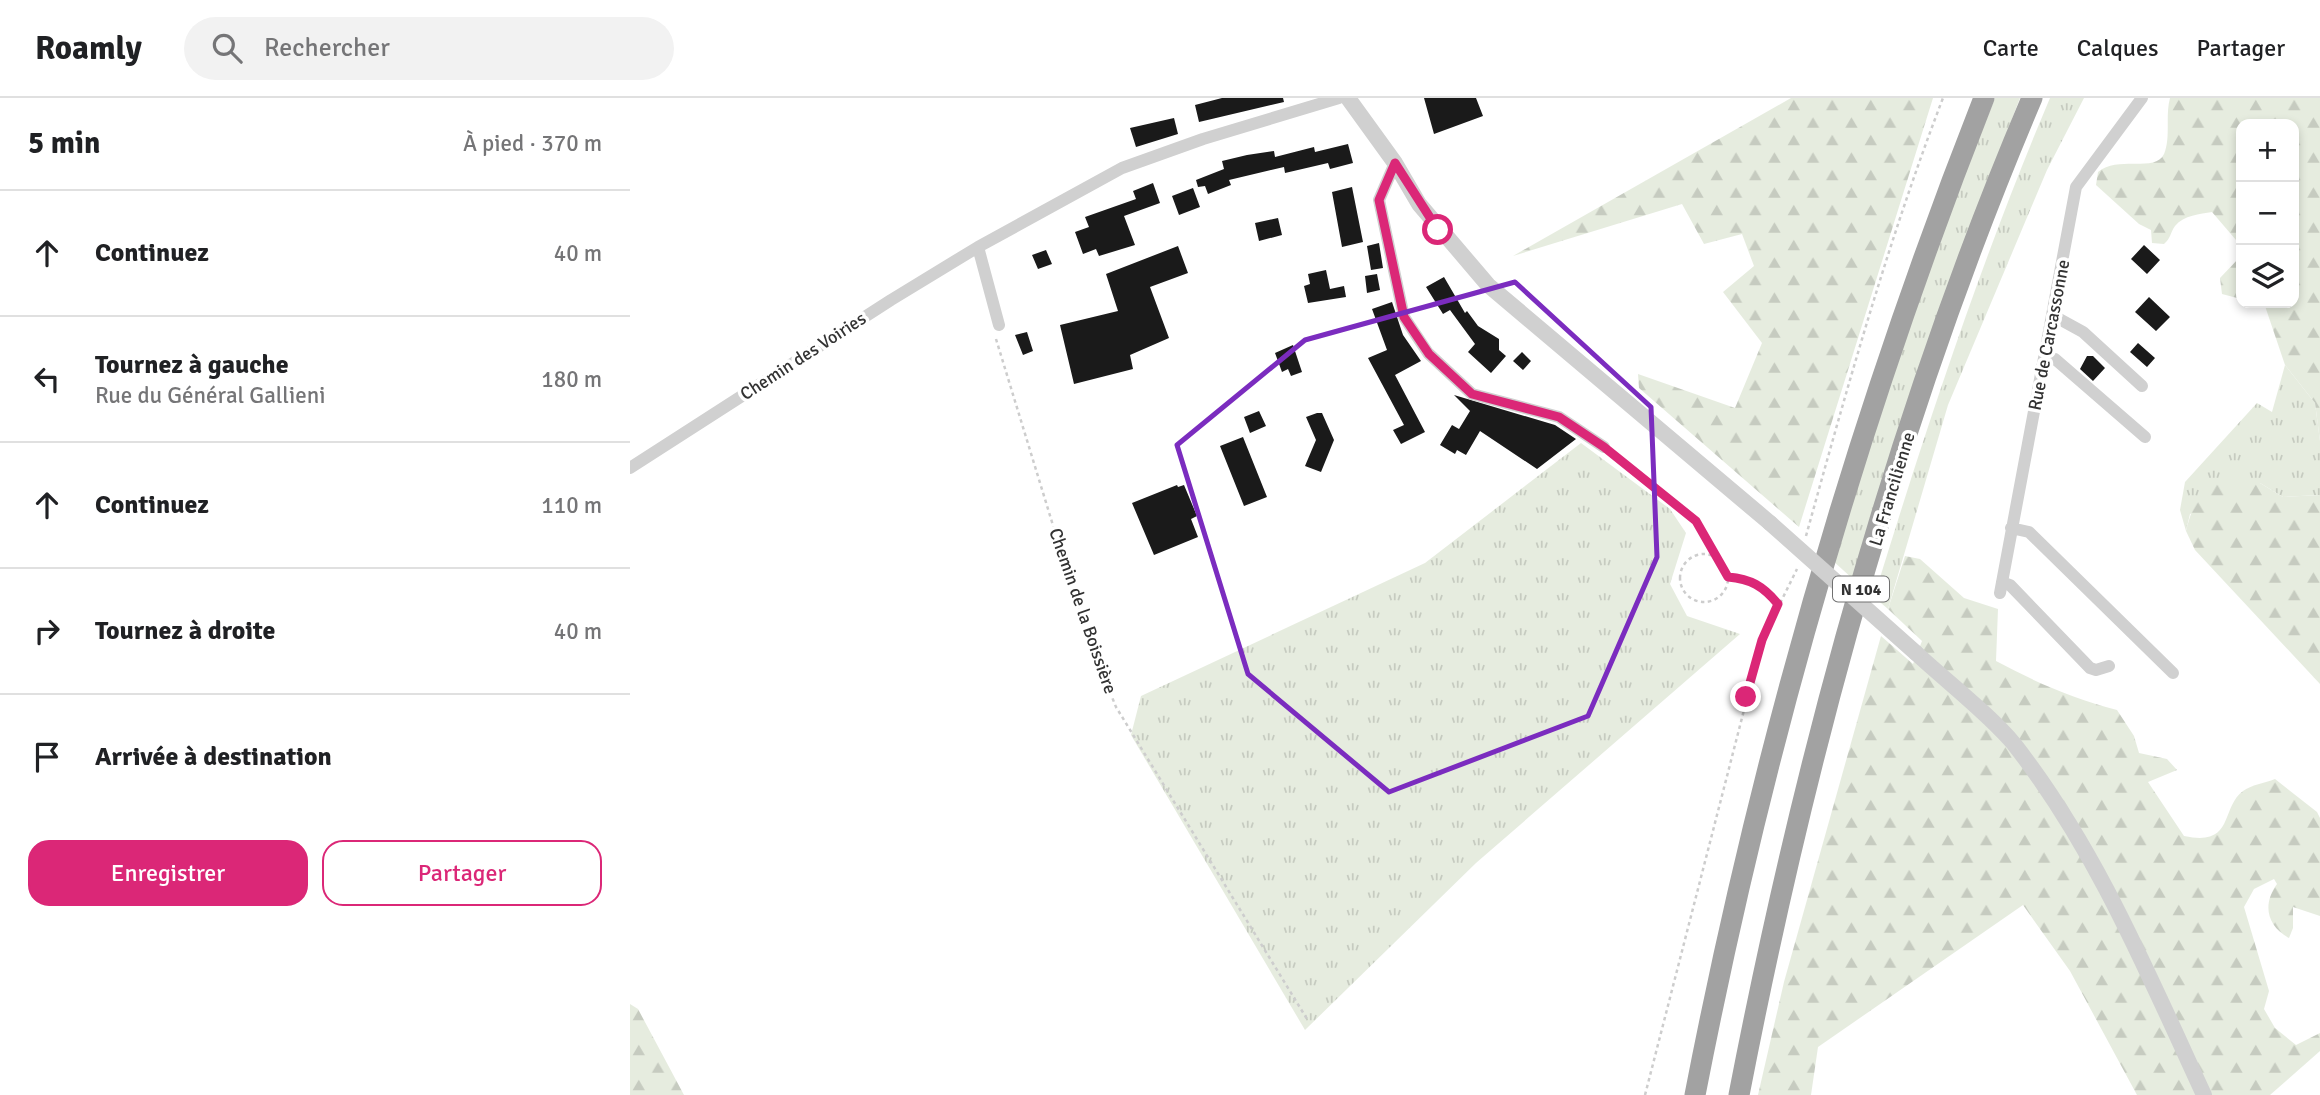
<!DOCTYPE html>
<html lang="fr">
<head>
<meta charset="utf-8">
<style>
	:root { --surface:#fff; --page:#f2f2f2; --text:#202124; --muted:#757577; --line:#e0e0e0; --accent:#db2777 }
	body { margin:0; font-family:Signika,sans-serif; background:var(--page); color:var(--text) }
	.controls { position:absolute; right:21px; top:21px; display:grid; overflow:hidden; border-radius:14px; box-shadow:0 4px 10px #0003 }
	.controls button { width:63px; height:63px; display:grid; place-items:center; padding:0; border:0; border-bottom:2px solid var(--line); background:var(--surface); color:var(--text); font:35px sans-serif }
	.stop { position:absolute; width:21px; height:21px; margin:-16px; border:5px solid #db2777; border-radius:50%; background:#fff }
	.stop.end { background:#db2777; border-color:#fff; box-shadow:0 2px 7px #0008 }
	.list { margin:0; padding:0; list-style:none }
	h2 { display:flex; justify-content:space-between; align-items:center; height:91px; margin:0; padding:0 28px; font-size:30px }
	h2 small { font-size:23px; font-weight:400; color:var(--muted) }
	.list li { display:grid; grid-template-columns:46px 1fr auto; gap:21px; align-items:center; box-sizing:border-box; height:126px; padding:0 28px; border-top:2px solid var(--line) }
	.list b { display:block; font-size:26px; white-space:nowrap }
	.list p { margin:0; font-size:23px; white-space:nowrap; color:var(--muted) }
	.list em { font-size:23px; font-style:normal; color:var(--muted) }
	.actions { display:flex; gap:14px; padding:21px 28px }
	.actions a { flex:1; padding:16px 0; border:2px solid var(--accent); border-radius:21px; text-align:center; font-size:24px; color:var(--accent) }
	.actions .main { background:var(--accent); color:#fff }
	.icon { flex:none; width:38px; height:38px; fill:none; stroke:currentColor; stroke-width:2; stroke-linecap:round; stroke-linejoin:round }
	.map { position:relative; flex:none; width:1690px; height:997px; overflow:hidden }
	header { display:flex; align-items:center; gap:42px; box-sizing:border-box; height:98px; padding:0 35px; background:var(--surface); border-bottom:2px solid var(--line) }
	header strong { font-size:33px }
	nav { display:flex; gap:38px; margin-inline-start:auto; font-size:24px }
	.search { width:490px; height:63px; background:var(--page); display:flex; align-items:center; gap:18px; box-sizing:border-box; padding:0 24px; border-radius:38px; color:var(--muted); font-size:26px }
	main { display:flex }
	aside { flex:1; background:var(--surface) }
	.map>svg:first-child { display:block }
	.grass { fill:url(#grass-tufts) }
	.forest { fill:url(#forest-firs) }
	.building { fill:#1a1a1a }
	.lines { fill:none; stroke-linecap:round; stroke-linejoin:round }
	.path { stroke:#cdcdcd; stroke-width:2.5; stroke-dasharray:3.5 3.5; stroke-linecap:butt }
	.minor { stroke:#d0d0d0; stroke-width:12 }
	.tertiary { stroke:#d0d0d0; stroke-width:16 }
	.trunk { stroke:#a2a2a2; stroke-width:21 }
	.tertiary-bridge { stroke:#d0d0d0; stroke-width:16 }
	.route { stroke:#db2777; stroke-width:9 }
	.marked { fill:none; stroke:#7b2cbf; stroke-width:5; stroke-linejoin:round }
	.labels { text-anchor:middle; stroke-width:7; stroke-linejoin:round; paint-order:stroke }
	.shield { fill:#fff; stroke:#707070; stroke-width:2 }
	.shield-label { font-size:16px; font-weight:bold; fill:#333 }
	.street-label { font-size:18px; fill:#333; stroke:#fff }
</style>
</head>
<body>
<header>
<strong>Roamly</strong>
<div class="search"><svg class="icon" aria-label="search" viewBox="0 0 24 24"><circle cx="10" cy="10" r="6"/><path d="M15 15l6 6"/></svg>Rechercher</div>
<nav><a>Carte</a><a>Calques</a><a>Partager</a></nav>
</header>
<main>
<aside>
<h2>5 min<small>À pied · 370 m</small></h2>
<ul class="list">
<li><svg class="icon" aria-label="ahead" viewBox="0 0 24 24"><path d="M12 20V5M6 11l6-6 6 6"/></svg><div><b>Continuez</b></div><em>40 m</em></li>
<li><svg class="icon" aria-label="left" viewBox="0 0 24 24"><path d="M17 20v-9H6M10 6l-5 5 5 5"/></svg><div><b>Tournez à gauche</b><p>Rue du Général Gallieni</p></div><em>180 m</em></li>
<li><svg class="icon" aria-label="ahead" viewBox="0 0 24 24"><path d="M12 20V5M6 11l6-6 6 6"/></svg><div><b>Continuez</b></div><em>110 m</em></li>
<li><svg class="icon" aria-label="right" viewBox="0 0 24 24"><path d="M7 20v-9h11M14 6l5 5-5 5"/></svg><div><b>Tournez à droite</b></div><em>40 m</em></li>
<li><svg class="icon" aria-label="arrive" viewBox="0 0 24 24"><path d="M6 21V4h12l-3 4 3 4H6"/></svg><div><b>Arrivée à destination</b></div></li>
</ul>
<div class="actions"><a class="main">Enregistrer</a><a>Partager</a></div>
</aside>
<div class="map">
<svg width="1690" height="997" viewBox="0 0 1690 997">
	<defs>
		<pattern id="grass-tufts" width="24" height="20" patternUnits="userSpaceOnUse" patternTransform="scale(1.75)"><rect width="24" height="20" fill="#e6ecdf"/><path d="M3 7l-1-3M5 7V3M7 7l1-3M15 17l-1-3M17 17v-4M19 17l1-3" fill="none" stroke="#c6cbc0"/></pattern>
		<pattern id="forest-firs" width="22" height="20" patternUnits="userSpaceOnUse" patternTransform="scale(1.75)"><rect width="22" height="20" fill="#e6ecdf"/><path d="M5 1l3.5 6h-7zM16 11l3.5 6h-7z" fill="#c6cbc0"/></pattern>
	</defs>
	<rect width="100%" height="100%" fill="#fff"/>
	<!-- grass -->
	<path class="grass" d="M1365,0H1390L1322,177L1224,482L1202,462L1299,166Z
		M1420,0H1454L1417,72L1318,307L1258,511L1244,499C1296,330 1351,163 1420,0Z
		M1655,267L1685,305L1690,343V397L1653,399L1630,385L1560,416L1556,433L1550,412L1555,384L1627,305L1642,314Z
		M951,345L1040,411L1056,435L1040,486L1057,518L1110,536L846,765L675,932L501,637L511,598L795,465Z"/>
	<!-- forest -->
	<path class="forest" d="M1161,0H1303L1169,429L1009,290L1008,276L1105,310L1132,245L1093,194L1124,168L1112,136L1074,146L1052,106L883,158Z
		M1540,0H1690V343L1685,305L1655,267L1634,205H1664V26H1611V201L1592,196L1590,180L1608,161L1606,142L1582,114C1570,116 1554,117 1545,128C1540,135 1541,140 1534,146L1522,145L1521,132L1509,126L1466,87L1468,74C1489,57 1525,75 1534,56C1541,39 1535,18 1540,0Z
		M1597,380L1630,385L1653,399L1690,397V586L1565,452L1556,433C1562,408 1571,388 1597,380Z
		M1275,458L1290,461L1334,500L1368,511L1366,563C1405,584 1444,601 1487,612L1504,638L1509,655L1537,661L1547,672L1518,684L1554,738C1605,749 1590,710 1613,693C1621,687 1635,685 1645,681L1687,714L1690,720V818L1663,809V830L1659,840C1637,828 1632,807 1647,786L1644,781L1624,791L1614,809L1639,893L1634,911L1645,930L1666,947L1690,935V953L1640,997H1507L1440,873L1393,807L1188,949L1181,997H1128L1154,884L1251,538L1283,566L1292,543L1258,511Z
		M0,906L8,911L54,997H0Z"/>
	<!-- building -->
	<path class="building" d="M592,0H653L654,4L569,24L565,7Z
		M794,0H846L853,18L804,36Z
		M544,20L548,36L506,49L500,30Z
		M718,46L723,65L700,71L698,65L655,75L654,69L599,82L601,87L578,96L575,88L568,89L566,82L594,71L592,63L617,57L644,53L645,59L684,49L685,54Z
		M523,85L530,105L494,118L505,147L469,158L466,151L453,156L445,134L459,129L455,119L506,101L503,93Z
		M722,89L733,144L712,149L702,94Z
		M563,90L570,109L549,117L542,98Z
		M648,120L652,137L629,143L625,125Z
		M749,145L753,170L741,172L737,148Z
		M1514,147L1530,162L1517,176L1501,161Z
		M548,148L558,175L520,189L539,240L500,257L503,271L444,286L430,227L488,213L476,176Z
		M416,152L422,166L408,171L402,157Z
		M696,172L700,191L714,188L716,199L678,205L674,188L680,186L678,176Z
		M747,176L750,192L737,195L735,178Z
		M814,179L835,215L837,213L848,228L869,241V252L876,258L861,275L838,254L845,246L820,212L813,216L796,189Z
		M1519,199L1540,219L1526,233L1505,214Z
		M762,204L773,237L791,263L765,277L795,334L771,346L763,332L774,327L738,260L757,252L742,211Z
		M397,234L403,253L393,257L385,237Z
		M1508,245L1525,260L1517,269L1500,254Z
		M663,247L672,274L661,278L658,271L652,274L645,255Z
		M892,254L901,263L893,272L883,263Z
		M1457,258H1463L1475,270L1463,283L1450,271Z
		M824,297L925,327L946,341L907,371L850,333L836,357L827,352L825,356L810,347L822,327L829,331L840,313Z
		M629,313L636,328L620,335L614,319Z
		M687,315H692L704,342L691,374L675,368L686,342L676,319Z
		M613,339L637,399L614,408L590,348Z
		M547,387L548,389L554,387L567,418L561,421L568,439L524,457L502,405Z"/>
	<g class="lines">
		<!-- path -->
		<path class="path" d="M366,241L455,532L486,609L677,921
			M985,357L1066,423L1086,460
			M1176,438C1217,290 1258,143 1313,0
			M1050 480a24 24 0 1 1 48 0a24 24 0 1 1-48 0Z
			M1098,479C1121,481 1132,487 1148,505
			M1015,997L1132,542L1167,471"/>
		<!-- minor -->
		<path class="minor" d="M765,65L749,102L774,219L798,255L842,296L929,319L974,349
			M348,149L369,227
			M1422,217L1453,234L1512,288
			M1415,258L1425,261L1515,339
			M0,370L261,202L348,149L492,70L573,41L709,0
			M1381,430L1399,434L1543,575
			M1372,484L1380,487L1460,570L1466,572L1479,568
			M1370,495L1446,89L1512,0"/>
		<!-- tertiary -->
		<path class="tertiary" d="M718,0L765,65L789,106L858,187L1140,425
			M1286,555C1316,583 1359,616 1384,646C1467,752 1518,876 1574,997"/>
		<!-- trunk -->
		<path class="trunk" d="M1065,997C1131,657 1227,322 1354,0
			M1109,997C1174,661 1268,315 1402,0"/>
		<!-- tertiary-bridge -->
		<path class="tertiary-bridge" d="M1140,425L1286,555"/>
	</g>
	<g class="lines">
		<!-- route -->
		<path class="route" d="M808,132L765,65L749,102L774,219L799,256L842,296L929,319L974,349L1066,423L1098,479C1121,481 1133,488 1148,506L1132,542L1116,599"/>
	</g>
	<!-- marked area -->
	<path class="marked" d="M885,184L1021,309L1027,459L958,618L759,694L618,576L547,347L675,242Z"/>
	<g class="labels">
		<!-- shield labels -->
		<rect class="shield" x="1203" y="478.5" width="56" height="25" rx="5"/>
		<g class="shield-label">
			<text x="1231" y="497">N 104</text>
		</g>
		<!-- street labels -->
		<g class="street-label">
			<text transform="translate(1419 237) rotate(-79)" y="6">Rue de Carcassonne</text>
			<text transform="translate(173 258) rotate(-33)" y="6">Chemin des Voiries</text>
			<text transform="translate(1262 391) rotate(-73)" y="6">La Francilienne</text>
			<text transform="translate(453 513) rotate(71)" y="6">Chemin de la Boissière</text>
		</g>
	</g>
</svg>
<div class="controls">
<button>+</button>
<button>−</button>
<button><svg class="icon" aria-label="layers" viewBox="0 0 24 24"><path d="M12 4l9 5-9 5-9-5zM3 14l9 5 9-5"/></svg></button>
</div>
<div class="stop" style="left:808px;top:132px"></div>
<div class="stop end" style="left:1116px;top:599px"></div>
</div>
</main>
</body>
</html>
